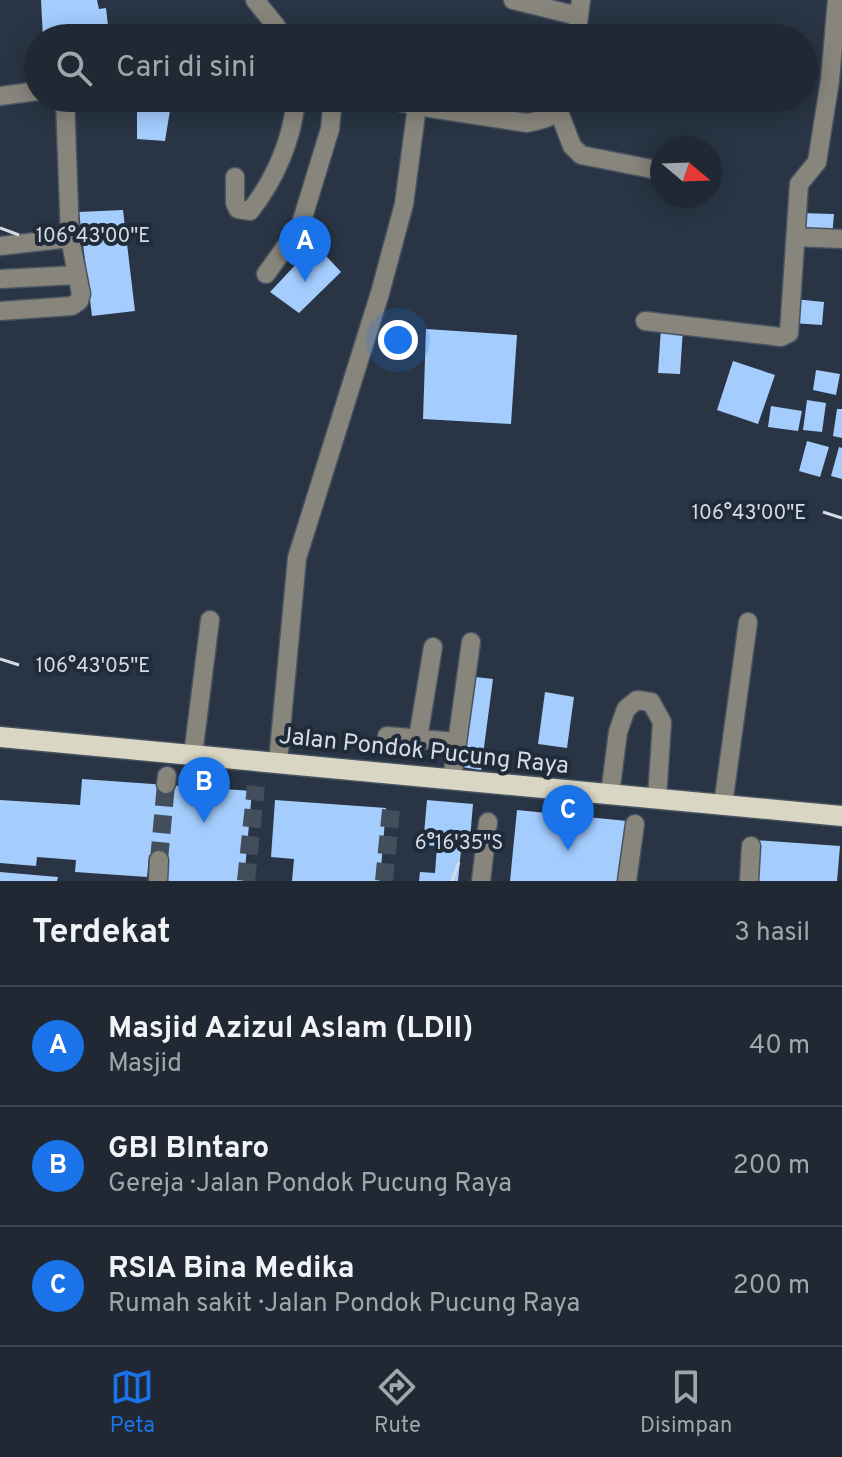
<!DOCTYPE html>
<html lang="id">
<head>
<meta charset="utf-8">
<style>
	:root { --surface:#1f2833; --page:#27303b; --text:#f1f3f6; --muted:#a1a6ac; --line:#3c444e; --accent:#1a73e8 }
	body { margin:0; font-family:Overpass,sans-serif; background:var(--page); color:var(--text) }
	.compass { position:absolute; left:650px; top:136px; width:72px; height:72px; border-radius:50%; background:var(--surface); box-shadow:0 4px 20px #0003; rotate:109deg }
	.you { position:absolute; left:398px; top:340px; width:28px; height:28px; margin:-20px; border:6px solid #fff; border-radius:50%; background:#1a73e8; box-shadow:0 0 0 12px #1a73e833 }
	.badge { display:grid; place-items:center; width:52px; height:52px; border-radius:50%; background:var(--accent); color:#fff; font-size:26px; font-weight:700 }
	.pin { position:absolute; translate:-50% -66px; filter:drop-shadow(0 2px 4px #0008) }
	.pin::after { content:''; position:absolute; top:42px; width:28px; height:24px; background:inherit; clip-path:polygon(0 0,100% 0,50% 100%) }
	.list { margin:0; padding:0; list-style:none }
	h2 { display:flex; justify-content:space-between; align-items:center; height:104px; margin:0; padding:0 32px; font-size:34px }
	h2 small { font-size:26px; font-weight:400; color:var(--muted) }
	.list li { display:grid; grid-template-columns:52px 1fr auto; gap:24px; align-items:center; box-sizing:border-box; height:120px; padding:0 32px; border-top:2px solid var(--line) }
	.list b { display:block; font-size:30px; white-space:nowrap }
	.list p { margin:0; font-size:26px; white-space:nowrap; color:var(--muted) }
	.list em { font-size:26px; font-style:normal; color:var(--muted) }
	.icon { flex:none; width:44px; height:44px; fill:none; stroke:currentColor; stroke-width:2; stroke-linecap:round; stroke-linejoin:round }
	.map { position:relative; flex:none; width:842px; height:881px; overflow:hidden }
	.search { position:absolute; background:var(--surface); box-shadow:0 4px 20px #0003; left:24px; right:24px; top:24px; height:88px; display:flex; align-items:center; gap:20px; box-sizing:border-box; padding:0 28px; border-radius:44px; color:var(--muted); font-size:30px }
	.sheet { height:464px; background:var(--surface) }
	nav { display:flex; justify-content:space-around; align-items:center; box-sizing:border-box; height:112px; border-top:2px solid var(--line); background:var(--surface); font-size:22px; color:var(--muted) }
	nav a { display:grid; justify-items:center; gap:4px }
	nav .on { color:var(--accent) }
	.map>svg:first-child { display:block }
	.building { fill:#a4ccfd }
	.lines { fill:none; stroke-linecap:round; stroke-linejoin:round }
	.minor-tunnel { stroke:#434e5c; stroke-width:18; stroke-dasharray:18 9; stroke-linecap:butt }
	.minor-casing { stroke:#485361; stroke-width:21 }
	.major-casing { stroke:#485361; stroke-width:23 }
	.minor { stroke:#87857c; stroke-width:18 }
	.major { stroke:#d9d6c3; stroke-width:20 }
	.ticks { fill:none; stroke:#d5dce6; stroke-width:3 }
	.labels { text-anchor:middle; stroke-width:8; stroke-linejoin:round; paint-order:stroke }
	.street-label { font-size:24px; fill:#d5dce6; stroke:#202b39 }
	.ticks-label { font-size:20px; text-anchor:middle; fill:#d5dce6; stroke:#202b39; stroke-width:8; stroke-linejoin:round; paint-order:stroke }
</style>
</head>
<body>
<div class="map">
<svg width="842" height="881" viewBox="0 0 842 881">
	<rect width="100%" height="100%" fill="#293544"/>
	<!-- building -->
	<path class="building" d="M41,0H97L99,9L106,8L109,34L107,38H43Z
		M164,25L166,38H140V29Z
		M137,98H172L165,141L137,139Z
		M123,210L135,311L92,316L79,212Z
		M801,213L834,214L832,236L799,235Z
		M315,244L341,272L299,313L270,292Z
		M794,299L824,302L822,325L792,323Z
		M661,328L683,329L680,374L658,373Z
		M426,329L517,335L511,424L423,419Z
		M733,361L775,375L758,424L717,410Z
		M816,370L840,374L836,395L813,390Z
		M807,400L826,403L822,432L803,430Z
		M771,406L802,411L798,431L768,427Z
		M837,409H842V438L833,436Z
		M807,441L829,447L820,477L799,471Z
		M839,447L842,448V479L831,476Z
		M467,676L493,679L481,770L455,766Z
		M545,692L574,697L567,748L538,744Z
		M82,779L252,791L244,881H168L157,855H149L147,877L75,872L76,860L37,857L36,866L0,863V800L80,805Z
		M275,800L386,808L380,881H292L294,859L271,857Z
		M427,800L473,804L469,851L461,850L458,881H419L420,872L435,873L437,846L423,845Z
		M517,810L627,821L621,881H510Z
		M755,840L840,846L837,881H752Z
		M0,872L58,877L57,881H0Z"/>
	<g class="lines">
		<!-- minor-tunnel -->
		<path class="minor-tunnel" d="M159,860L166,784
			M246,881L256,786
			M384,881L391,810"/>
		<defs>
			<path id="minor" d="M255,0L276,26L283,38
				M513,0L578,16
				M576,38L581,0
				M0,96L38,91
				M382,98L417,106L527,123C548,119 556,116 567,98
				M559,112L572,146L581,155L662,171
				M235,177V203L238,209L250,211C275,180 293,138 296,98
				M796,237L842,239
				M0,246L70,238
				M266,274L300,227L330,129L333,98
				M0,279L77,275
				M0,311L72,306L79,301L81,294L70,238L65,98
				M645,321L781,337L789,333L799,184L817,162L830,80L837,0
				M387,736L456,742
				M418,738L433,647
				M193,755L210,620
				M278,762L297,558L380,293L404,204L417,106
				M452,779L471,642
				M166,784L167,776
				M610,794L618,732L626,709L637,700L651,702L662,722L657,798
				M723,805L748,622
				M158,881L159,860
				M481,881L488,822
				M627,881L635,824
				M749,881L751,846"/>
			<path id="major" d="M0,737L842,816"/>
		</defs>
		<!-- minor casing -->
		<use href="#minor" class="minor-casing"/>
		<!-- major casing -->
		<use href="#major" class="major-casing"/>
		<!-- minor -->
		<use href="#minor" class="minor"/>
		<!-- major -->
		<use href="#major" class="major"/>
	</g>
	<!-- ticks -->
	<path class="ticks" d="M0,228L19,235M823,512L842,518M0,659L19,665M452,881L459,862"/>
	<g class="labels">
		<!-- street labels -->
		<g class="street-label">
			<text transform="translate(424 750) rotate(6)" y="8">Jalan Pondok Pucung Raya</text>
		</g>
	</g>
	<g class="ticks-label">
		<text x="93" y="242">106°43'00"E</text>
		<text x="749" y="519">106°43'00"E</text>
		<text x="93" y="672">106°43'05"E</text>
		<text x="459" y="849">6°16'35"S</text>
	</g>
</svg>
<svg class="compass" viewBox="-18 -18 36 36"><path d="M0-13l5 13h-10z" fill="#e53935"/><path d="M0 13l5-13h-10z" fill="#a1a6ac"/></svg>
<div class="you"></div>
<div class="pin badge" style="left:305px;top:282px">A</div>
<div class="pin badge" style="left:204px;top:823px">B</div>
<div class="pin badge" style="left:568px;top:851px">C</div>
<div class="search"><svg class="icon" aria-label="search" viewBox="0 0 24 24"><circle cx="10" cy="10" r="6"/><path d="M15 15l6 6"/></svg>Cari di sini</div>
</div>
<section class="sheet">
<h2>Terdekat<small>3 hasil</small></h2>
<ul class="list">
<li><span class="badge">A</span><div><b>Masjid Azizul Aslam (LDII)</b><p>Masjid</p></div><em>40 m</em></li>
<li><span class="badge">B</span><div><b>GBI BIntaro</b><p>Gereja · Jalan Pondok Pucung Raya</p></div><em>200 m</em></li>
<li><span class="badge">C</span><div><b>RSIA Bina Medika</b><p>Rumah sakit · Jalan Pondok Pucung Raya</p></div><em>200 m</em></li>
</ul>
</section>
<nav>
<a class="on"><svg class="icon" aria-label="map" viewBox="0 0 24 24"><path d="M3 6l6-2 6 2 6-2v14l-6 2-6-2-6 2zM9 4v14M15 6v14"/></svg>Peta</a>
<a><svg class="icon" aria-label="directions" viewBox="0 0 24 24"><path d="M12 3l9 9-9 9-9-9zM9 14v-3h6M13 9l2 2-2 2"/></svg>Rute</a>
<a><svg class="icon" aria-label="saved" viewBox="0 0 24 24"><path d="M7 4h10v16l-5-4-5 4z"/></svg>Disimpan</a>
</nav>
</body>
</html>
